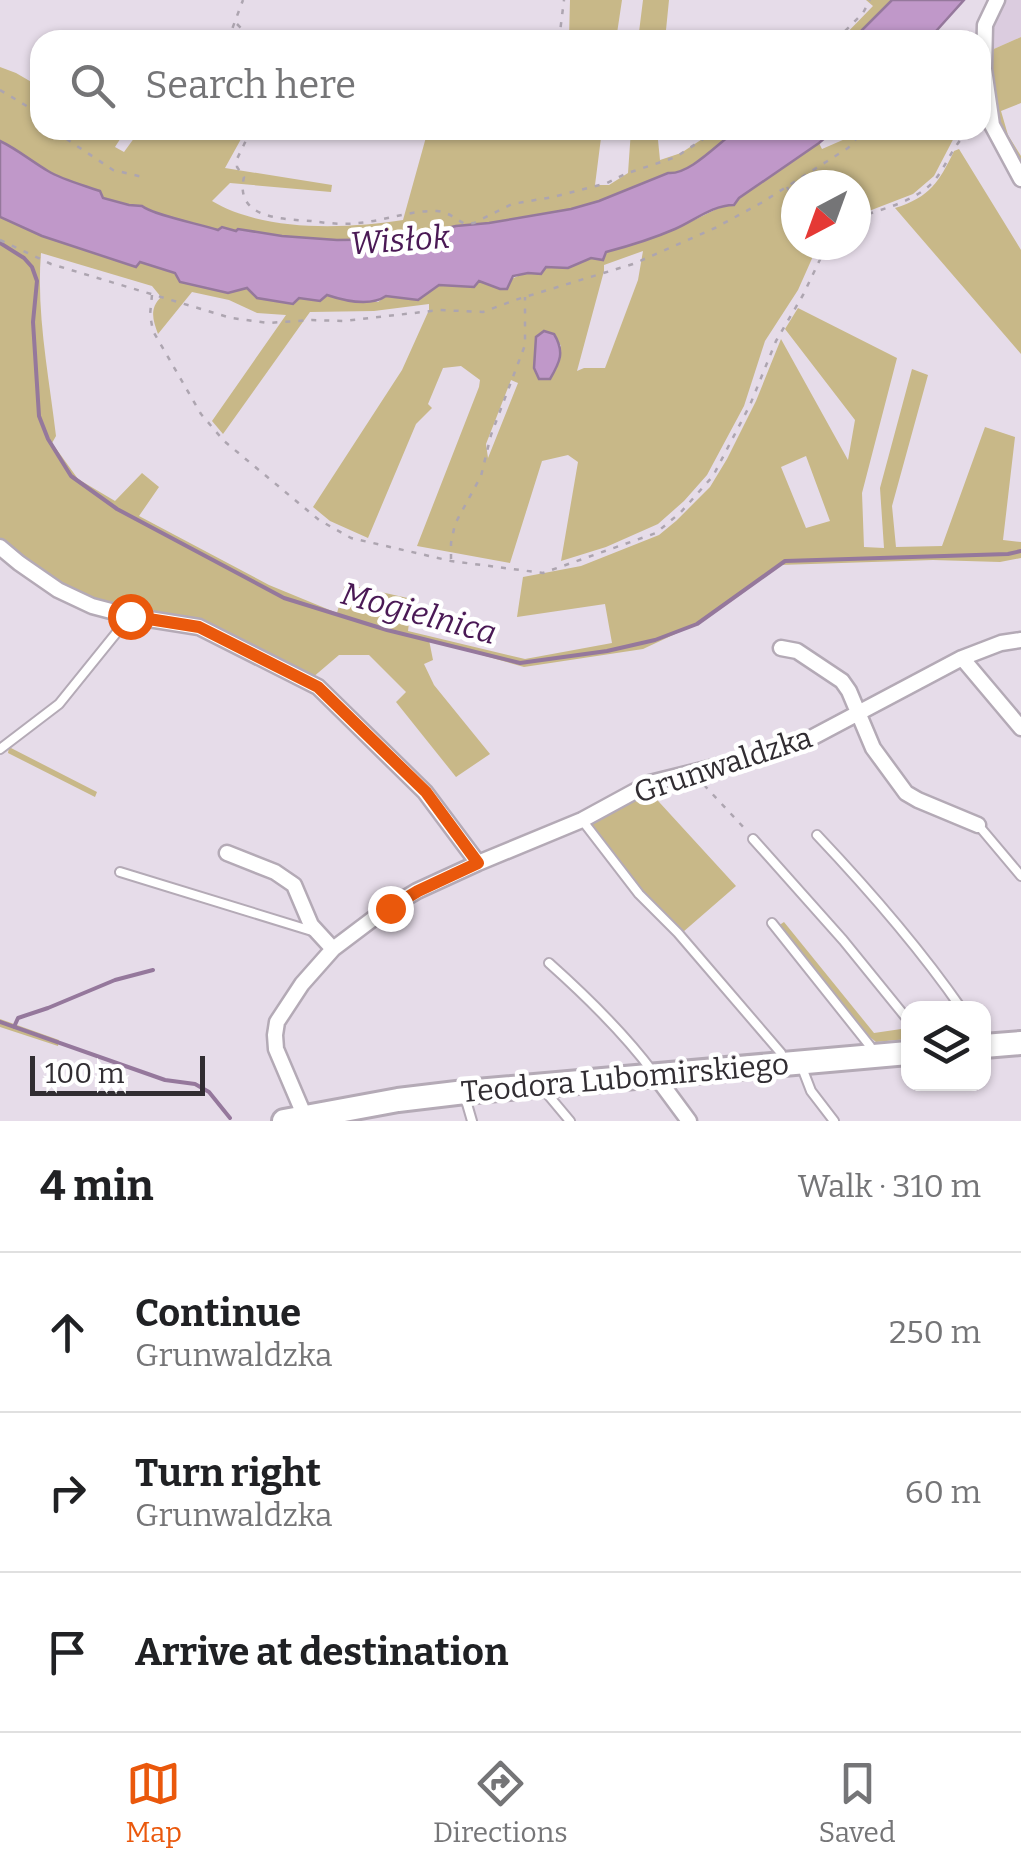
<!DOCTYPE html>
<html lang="en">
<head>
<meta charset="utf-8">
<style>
	:root { --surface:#fff; --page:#f6f6f6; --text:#202124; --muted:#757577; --line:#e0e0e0; --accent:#ea580c }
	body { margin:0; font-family:Bitter,serif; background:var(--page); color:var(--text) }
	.controls { position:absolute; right:30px; bottom:30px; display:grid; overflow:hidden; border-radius:20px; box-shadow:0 2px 8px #0004 }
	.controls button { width:90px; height:90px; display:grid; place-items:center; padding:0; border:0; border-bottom:2px solid var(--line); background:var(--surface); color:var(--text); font:50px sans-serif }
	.compass { position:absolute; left:781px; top:170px; width:90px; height:90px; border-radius:50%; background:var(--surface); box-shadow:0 2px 8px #0004; rotate:221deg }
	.scale { position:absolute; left:30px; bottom:25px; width:175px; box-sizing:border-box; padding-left:10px; border:5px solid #312d32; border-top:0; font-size:28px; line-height:35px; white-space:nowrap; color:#312d32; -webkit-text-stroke:8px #fff; paint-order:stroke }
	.stop { position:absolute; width:30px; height:30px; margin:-22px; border:8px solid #ea580c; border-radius:50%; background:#fff }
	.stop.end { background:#ea580c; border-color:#fff; box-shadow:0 2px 10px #0008 }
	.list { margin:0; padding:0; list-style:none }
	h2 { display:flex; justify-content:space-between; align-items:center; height:130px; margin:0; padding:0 40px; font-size:42px }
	h2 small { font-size:32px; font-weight:400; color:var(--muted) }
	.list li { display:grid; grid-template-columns:65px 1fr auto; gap:30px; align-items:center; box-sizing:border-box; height:160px; padding:0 40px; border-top:2px solid var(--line) }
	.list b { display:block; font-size:38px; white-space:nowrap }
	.list p { margin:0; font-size:32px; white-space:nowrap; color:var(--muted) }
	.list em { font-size:32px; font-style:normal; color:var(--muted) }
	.icon { flex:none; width:55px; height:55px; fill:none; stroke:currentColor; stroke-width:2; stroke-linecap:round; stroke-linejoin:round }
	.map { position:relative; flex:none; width:1021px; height:1121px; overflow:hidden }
	.search { position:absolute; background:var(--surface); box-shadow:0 2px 8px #0004; left:30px; right:30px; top:30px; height:110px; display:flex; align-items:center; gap:25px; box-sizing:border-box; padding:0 35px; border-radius:30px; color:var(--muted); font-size:38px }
	.sheet { height:610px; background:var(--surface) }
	nav { display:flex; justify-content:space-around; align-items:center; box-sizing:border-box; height:140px; border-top:2px solid var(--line); background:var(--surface); font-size:28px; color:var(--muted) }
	nav a { display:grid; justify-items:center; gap:5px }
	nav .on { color:var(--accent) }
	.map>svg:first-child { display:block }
	.built { fill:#dbccdf }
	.green { fill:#c8b888; fill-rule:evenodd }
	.water { fill:#c098c9; stroke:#95789c; stroke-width:2.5 }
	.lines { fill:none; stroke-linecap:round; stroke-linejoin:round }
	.stream { stroke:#95789c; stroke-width:4 }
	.service-casing { stroke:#b4aab6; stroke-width:12 }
	.minor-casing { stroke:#b4aab6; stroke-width:19 }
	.trunk-casing { stroke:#b4aab6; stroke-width:28 }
	.path { stroke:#ada5b0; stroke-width:2.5; stroke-dasharray:5 8; stroke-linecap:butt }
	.service { stroke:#fff; stroke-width:8 }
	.minor { stroke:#fff; stroke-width:14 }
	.trunk { stroke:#fff; stroke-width:22 }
	.route { stroke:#ea580c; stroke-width:12 }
	.labels { text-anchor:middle; stroke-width:9; stroke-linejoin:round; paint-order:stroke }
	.street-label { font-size:30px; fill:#312d32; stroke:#fff }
	.water-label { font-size:32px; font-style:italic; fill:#4a1955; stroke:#fff }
</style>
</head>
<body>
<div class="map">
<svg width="1021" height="1121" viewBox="0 0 1021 1121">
	<rect width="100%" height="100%" fill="#e6dce9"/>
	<!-- built -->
	<path class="built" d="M1001,0H1021V37L987,52L988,34Z"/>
	<!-- green -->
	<path class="green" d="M570,0H622L616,40H561L569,38Z
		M643,0H669L665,40H638Z
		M866,0H892L852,40H840L873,6Z
		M1021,37V103L1001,111L1008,135L1021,156V171L998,126L987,52Z
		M0,67L16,73L40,87V130H126L115,147L124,152L140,130H163L185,136L189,130H246L225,168L332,185L331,192L230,183L212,201C264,232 345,229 403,220L428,130H602L595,185H609L628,173L631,130H657L660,160L681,153L716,130H737C718,143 690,175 667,173C629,189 591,206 549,214C529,218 508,221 487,223C463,226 433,225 411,239L337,240L282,236L238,229L236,232L223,227L218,230C200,224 153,215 142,206L129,205L102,198L100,191C83,185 63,179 47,171C31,161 17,149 0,141Z
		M855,130H958L934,176L913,194L856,216V185H796V245H818L798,290L765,341L744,406L707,475L684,501L658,524L606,547L561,561L578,462L568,455L542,461L510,563L417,546L479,387L480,380L461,366L443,368L428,404L432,408L416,424L368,538L330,521L313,507L402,370L429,310V304L374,311L310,312L223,434L212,421L286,315L257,313L229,300L192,292L158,334C153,320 149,309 161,297L152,286L41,253C36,313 49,376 56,436L52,443L78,479L115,501L142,473L159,487L139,516L269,585L337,613L345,584L412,599L408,631L525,659L612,643L605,604L517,617L523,577L581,566L659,535L676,521L710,487L727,459L756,401L781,339L848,460L855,420L785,329L798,308L897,358L862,493L864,547L884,548L880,488L912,369L928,375L892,506L896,547L942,546L985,427L1015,437L1003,540L1021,542V558L1000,562L933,560L780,565L701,622L643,649L524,667L429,640L433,660L424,664L434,685L490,754L456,777L396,702L406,692L369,655H339L312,678L196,621L149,612L120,610L64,587L0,543V217L42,236L135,267L139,262L175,273L180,282L228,293L247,288L298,298L327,295L342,300L378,302L386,296L417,300L439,285L474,287L479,281L500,289C513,276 522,272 541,274L546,267L568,268L605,252L645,241L680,227L739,198L819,143L822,149L845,139ZM643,251L638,280L605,368H584L577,371L604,271V265ZM544,331L554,334L561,346L534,368L536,338ZM511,380L518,383L488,458L486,444ZM806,456L830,521L806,528L781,467Z
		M959,149L1021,250V354L895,208C930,197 939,182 954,151Z
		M9,747L97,792L95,797L8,753Z
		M649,791L736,886L683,932L640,888L588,824Z
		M784,922L874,1033L908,1028V1039L876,1042L865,1033L778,926Z
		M0,1019L59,1040L58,1046L0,1027Z"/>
	<!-- water -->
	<path class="water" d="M892,0H964L928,40H852Z
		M737,130H834L819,143L739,198L734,205C712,205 694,221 675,229C652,239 629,246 606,252L603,260L591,258L568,268L546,267L541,274L528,273L513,276L507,289H500L479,281L474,287L439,285L418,300L386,296C370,307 345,301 327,295L320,301L299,298L293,304L257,298L247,288L228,293L180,282L175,273L140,262L136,267L42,236L0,217V141C17,149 31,161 48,171C63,180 83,185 100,191L103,198L129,205L142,206C153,215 200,224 218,230L222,227L236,231L238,229L282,236L337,240L411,239L419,234L456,226L489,223L571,209L599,201L668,173C690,175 718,143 737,130Z
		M544,331L554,334C565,352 560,362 550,379H539L534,368L536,337Z"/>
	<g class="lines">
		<!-- stream -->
		<path class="stream" d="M0,243L24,258L32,267L37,281L33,322L39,416L48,439L71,476L117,509L284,598L387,630L520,663L607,651L655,640L697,624L785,561L1008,554L1021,551
			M0,1022L165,1080L195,1084L209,1092L230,1118
			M14,1027L18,1018L48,1008L115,980L153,970"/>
		<defs>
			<path id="service" d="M0,749L59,704L130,616
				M582,820L639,894L678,933L781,1053L782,1059
				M979,826L1021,876
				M817,835C869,890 918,946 961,1008
				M753,839L843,940L908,1020
				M120,872L312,931
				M772,923L870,1046L872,1054
				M549,963C586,996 623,1032 653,1072
				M801,1065L811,1091L834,1121
				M544,1090L570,1121
				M465,1097L472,1121"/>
			<path id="minor" d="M997,0L985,25L984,69L992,125L1021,179
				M0,547L19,563L58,590L92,606L130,616L199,627L318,687L425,792L478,863
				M781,648L797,651L842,681L849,691L873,748L906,793L918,800L978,825
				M962,658L1021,728
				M227,853L275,872L294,885L311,925L333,949
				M655,1075L689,1121
				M305,1117L276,1049L275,1035L277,1022L302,984L333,949L382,912L417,891L478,863L582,820L650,783L779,751L813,737L962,658L1001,643L1021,640"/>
			<path id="trunk" d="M984,1046L1021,1043
				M284,1121L398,1100L465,1092L908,1053"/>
		</defs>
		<!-- service casing -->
		<use href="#service" class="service-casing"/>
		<!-- minor casing -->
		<use href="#minor" class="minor-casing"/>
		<!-- trunk casing -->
		<use href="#trunk" class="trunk-casing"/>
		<!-- path -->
		<path class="path" d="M237,24L253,40
			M228,40L243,0
			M559,40L564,0
			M836,40L863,13L870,0
			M959,40L970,32
			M0,90L40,114
			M57,130L68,140L113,170L147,178
			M251,130L237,159V167L244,177C234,219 283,219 311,221C326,223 343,225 358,223C384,221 411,210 437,211C449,212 455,219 465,224L474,223L512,204L553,197L607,183L625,174L676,157L717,130
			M787,187L796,203
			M856,218C882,209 915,202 934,181C948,164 953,143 971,130
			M0,240L51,264L231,318L268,323L312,320L344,321L440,310L483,312L515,300L633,264L715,228L761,203L848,148L864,130
			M152,295L150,315L153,331L201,414L224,441L319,520L351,538L451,561L543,573L656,533L681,512L713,476L750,405L776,341L803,295L827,245
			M451,559V543L455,524L481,476L491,435L525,345V297
			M704,785L746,830"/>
		<!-- service -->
		<use href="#service" class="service"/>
		<!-- minor -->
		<use href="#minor" class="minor"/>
		<!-- trunk -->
		<use href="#trunk" class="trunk"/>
	</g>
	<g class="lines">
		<!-- route -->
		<path class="route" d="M130,616L199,627L318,687L426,792L478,863L418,891L390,908"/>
	</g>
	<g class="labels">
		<!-- street labels -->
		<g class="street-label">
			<text transform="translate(723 765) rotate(-18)" y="10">Grunwaldzka</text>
			<text transform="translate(625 1078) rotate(-5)" y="10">Teodora Lubomirskiego</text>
		</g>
		<!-- water labels -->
		<g class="water-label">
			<text transform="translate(400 240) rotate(-4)" y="11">Wisłok</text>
			<text transform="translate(419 613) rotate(15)" y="11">Mogielnica</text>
		</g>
	</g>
</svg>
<div class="controls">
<button><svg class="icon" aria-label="layers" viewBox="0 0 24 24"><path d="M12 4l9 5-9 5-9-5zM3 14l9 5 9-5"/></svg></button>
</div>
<svg class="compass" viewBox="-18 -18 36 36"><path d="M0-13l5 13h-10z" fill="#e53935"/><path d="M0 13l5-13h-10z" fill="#757577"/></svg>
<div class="scale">100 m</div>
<div class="stop" style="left:130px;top:616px"></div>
<div class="stop end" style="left:390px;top:908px"></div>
<div class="search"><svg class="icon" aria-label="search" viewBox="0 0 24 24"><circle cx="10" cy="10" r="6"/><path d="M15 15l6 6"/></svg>Search here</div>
</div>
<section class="sheet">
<h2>4 min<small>Walk · 310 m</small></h2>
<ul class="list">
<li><svg class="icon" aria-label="ahead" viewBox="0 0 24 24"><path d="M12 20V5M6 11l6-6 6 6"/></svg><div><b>Continue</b><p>Grunwaldzka</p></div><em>250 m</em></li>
<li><svg class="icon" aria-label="right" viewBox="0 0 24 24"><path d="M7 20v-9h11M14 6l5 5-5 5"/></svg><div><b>Turn right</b><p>Grunwaldzka</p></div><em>60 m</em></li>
<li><svg class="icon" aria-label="arrive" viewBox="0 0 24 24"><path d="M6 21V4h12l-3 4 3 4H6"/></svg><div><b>Arrive at destination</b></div></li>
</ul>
</section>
<nav>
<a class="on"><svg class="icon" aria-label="map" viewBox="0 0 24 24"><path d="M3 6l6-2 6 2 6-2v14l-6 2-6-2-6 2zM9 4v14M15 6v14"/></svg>Map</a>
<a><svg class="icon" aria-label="directions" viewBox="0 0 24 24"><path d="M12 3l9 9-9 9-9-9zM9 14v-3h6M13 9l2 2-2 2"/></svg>Directions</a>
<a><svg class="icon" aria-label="saved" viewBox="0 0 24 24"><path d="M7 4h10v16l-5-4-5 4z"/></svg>Saved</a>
</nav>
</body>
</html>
